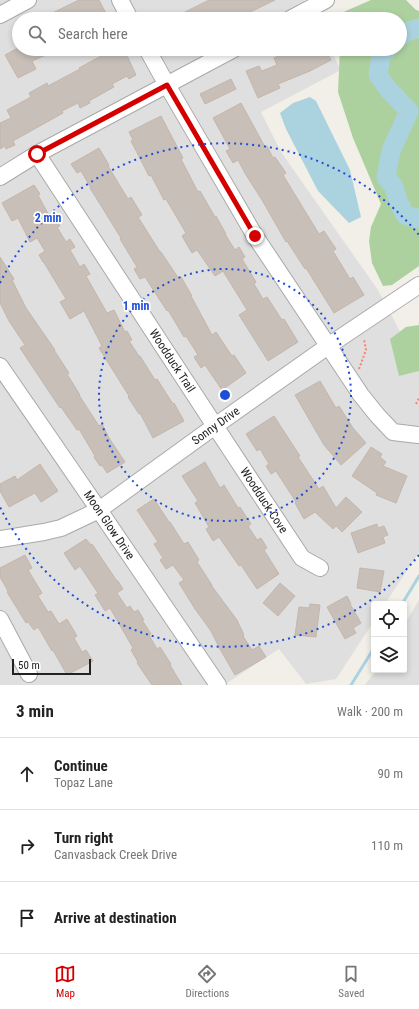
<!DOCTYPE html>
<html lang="en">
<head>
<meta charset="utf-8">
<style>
	:root { --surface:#fff; --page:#f6f6f6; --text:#222; --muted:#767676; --line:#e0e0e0; --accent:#d40000 }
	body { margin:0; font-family:"Roboto Condensed",sans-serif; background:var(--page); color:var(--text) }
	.controls { position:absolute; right:12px; bottom:12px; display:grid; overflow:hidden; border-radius:4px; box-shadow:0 2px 6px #0003 }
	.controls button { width:36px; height:36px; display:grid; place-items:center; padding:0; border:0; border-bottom:1px solid var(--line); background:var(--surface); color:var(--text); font:20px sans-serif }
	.scale { position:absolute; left:12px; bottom:10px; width:79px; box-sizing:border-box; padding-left:4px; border:2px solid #222; border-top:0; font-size:11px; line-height:14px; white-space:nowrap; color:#222; -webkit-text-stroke:3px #fff; paint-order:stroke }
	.stop { position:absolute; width:12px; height:12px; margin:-9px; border:3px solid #d40000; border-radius:50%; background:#fff }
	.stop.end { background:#d40000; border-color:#fff; box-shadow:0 1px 4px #0008 }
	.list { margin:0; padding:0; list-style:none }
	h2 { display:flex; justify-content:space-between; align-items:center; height:52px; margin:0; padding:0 16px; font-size:17px }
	h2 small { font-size:13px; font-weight:400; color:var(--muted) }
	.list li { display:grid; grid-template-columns:26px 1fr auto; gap:12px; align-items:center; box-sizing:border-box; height:72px; padding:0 16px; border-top:1px solid var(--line) }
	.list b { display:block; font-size:15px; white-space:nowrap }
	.list p { margin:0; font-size:13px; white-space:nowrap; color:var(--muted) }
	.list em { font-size:13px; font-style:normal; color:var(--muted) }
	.icon { flex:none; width:22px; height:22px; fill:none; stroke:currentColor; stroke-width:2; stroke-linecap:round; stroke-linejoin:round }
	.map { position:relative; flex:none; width:419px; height:685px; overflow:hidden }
	.search { position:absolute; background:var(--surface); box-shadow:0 2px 6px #0003; left:12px; right:12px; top:12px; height:44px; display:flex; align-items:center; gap:10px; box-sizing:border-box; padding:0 14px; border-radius:22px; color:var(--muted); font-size:15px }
	.sheet { height:268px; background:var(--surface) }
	nav { display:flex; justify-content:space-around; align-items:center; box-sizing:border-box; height:56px; border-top:1px solid var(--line); background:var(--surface); font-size:11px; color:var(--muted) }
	nav a { display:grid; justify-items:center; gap:2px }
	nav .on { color:var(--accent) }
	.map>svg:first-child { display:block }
	.residential { fill:#e0dfdf }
	.forest { fill:#add19e }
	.water { fill:#aad3df }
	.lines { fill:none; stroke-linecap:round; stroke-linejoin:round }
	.stream { stroke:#aad3df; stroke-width:3 }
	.river { stroke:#aad3df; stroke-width:19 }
	.building { fill:#c7bfb8; stroke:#c4b6ab }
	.minor-casing { stroke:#a9a9a9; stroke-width:18 }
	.path { stroke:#fa8072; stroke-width:2; stroke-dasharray:2 2; stroke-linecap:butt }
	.minor { stroke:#fff; stroke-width:16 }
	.route { stroke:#d40000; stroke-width:5 }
	.ring { fill:none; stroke:#1d4ed8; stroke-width:2; stroke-dasharray:2 4 }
	.labels { text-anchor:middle; stroke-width:3.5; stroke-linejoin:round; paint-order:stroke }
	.street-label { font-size:12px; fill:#222; stroke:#fff }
	.centre { fill:#1d4ed8; stroke:#fff; stroke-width:2 }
	.ring-label { font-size:12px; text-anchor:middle; font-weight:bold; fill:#1d4ed8; stroke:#fff; stroke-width:3.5; stroke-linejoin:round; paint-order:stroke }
</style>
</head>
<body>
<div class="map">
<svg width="419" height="685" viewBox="0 0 419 685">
	<rect width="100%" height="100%" fill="#f2efe9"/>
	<!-- residential -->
	<path class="residential" d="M0,0H304L314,19H19V49H330L341,70L261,112L281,152L378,290L419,367V552L385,604H374V621L336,679L306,684L279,649L224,685H0Z
		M419,600V685H365L376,670H404V625Z"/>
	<!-- forest -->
	<path class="forest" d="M371,0H406L416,10L419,11V266L392,285L383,286L372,263L369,241L371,227L381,204L353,138L338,92L340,49H400V19H341V13Z
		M419,325V371L399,376L390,339L406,327Z"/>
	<!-- water -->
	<path class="water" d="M310,97L316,101L350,170L361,217L349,223L318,191L286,129L280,113L293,103Z"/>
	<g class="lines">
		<!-- stream -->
		<path class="stream" d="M402,604L419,576
			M351,685L374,648"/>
		<!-- river -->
		<path class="river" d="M400,37L404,33L419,28
			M388,49L381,56L378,75L388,89L409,111L391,151L386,177L394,187L398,201L405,215L419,219"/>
	</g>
	<!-- building -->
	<path class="building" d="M79,0H99L109,19H40Z
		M209,0H275L242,16L243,19H171Z
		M16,49H60L32,61L36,69L18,78L5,55Z
		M114,49H124L136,75L129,79L127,76L112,84L114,87L89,101L90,103L80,108L78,103L62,111L63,113L13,141L15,145L6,149L5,146L0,149V123L11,118L7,110L31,97L29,93L47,83L48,86L80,69L79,68Z
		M295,49H325L331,60L310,71L278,84L280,88L258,98L246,71L259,66L262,71L277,65L274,58Z
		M231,79L236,89L205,104L200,94Z
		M241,103L265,147L267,146L273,158L275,157L286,173L283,175L319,234L324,231L336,249L333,251L350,279L353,277L364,295L334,313L306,268L305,269L287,241L286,242L262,200L246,175L238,160L233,163L226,151L230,149L213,118Z
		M161,116L183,158L181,159L198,192L200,191L215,217L216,216L226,234H225L235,250L239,247L245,257L242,259L256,282L254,284L263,299L267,297L282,320L284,319L298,342L268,361L239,315L247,310L223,271L215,276L197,250L192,253L182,236L186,233L166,199L164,200L151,175L149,176L131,141L133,140L129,132Z
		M99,148L109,165L108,166L128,199L131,197L142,215L138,217L160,252H161L179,279L181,277L192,296H191L212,335L216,332L232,356L234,355L246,373L222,390L205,365L201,368L194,357L198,355L186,336L184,337L168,310L167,311L145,277L140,279L134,269L137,267L120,239L121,238L90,188H91L81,171L77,173L71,164Z
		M34,185L40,194L38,195L51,219L55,217L60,226L57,227L66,242L70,239L75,247L70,250L80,267L84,264L90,274L86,276L107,313L114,310L125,332L127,331L132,340L129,341L139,356H140L155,380L157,379L173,404L174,403L184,421L153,438L140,413L139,414L128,397L129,396L99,348L102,346L84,311L70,319L60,302L66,299L43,261V262L39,255L45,251L37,238L30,242L18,218L12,221L2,203Z
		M0,257L14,279L12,280L26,308L55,350H54L69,373L67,374L80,395H79L99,426L102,424L109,438L125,462L107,473L102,465L100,466L94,457L95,456L79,429L77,430L61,407L60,408L20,348L25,345L9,321L0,303Z
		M320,381L336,408L339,406L353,428L366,443L341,465L324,445L295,395Z
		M274,416L300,456L298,457L319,489L323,486L336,508L346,497L362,512L342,532L336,526L333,529L315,512L304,519L295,503L296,502L276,471L271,474L266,466L269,464L260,449L257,451L246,434Z
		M371,447L382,454L380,457L386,462L383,466L407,476L396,503L376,495L377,493L352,476Z
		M205,462L220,488L224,485L238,508L240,507L251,524L248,526L257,540L261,538L267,548L264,550L279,574L257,589L241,565L239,566L219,537L213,541L206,529L209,527L195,503L198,501L182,476Z
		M40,464L58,491L41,502L35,493L9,507L0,491V484L15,476L17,480Z
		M154,499L169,522H170L184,544L188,542L199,560L197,562L212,585H211L237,620L244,635L243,636L252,650L259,646L266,657L235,675L220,649L211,631L195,609L179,583L184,580L173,565L166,569L160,560L163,558L154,544L158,542L137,510Z
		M377,524L378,528L384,526L388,535L383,537L385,543L358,553L351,533Z
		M86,539L91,545L92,544L117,581H118L123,589L117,593L127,608L130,606L134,612L138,610L144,620H142L151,634L149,635L157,649L160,647L171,664L170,665L182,685H152L137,663L138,662L131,650L133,648L110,608L105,611L95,595L98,593L80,566L75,570L64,553Z
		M25,555L32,568L28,570L42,593L38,596L48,612L51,611L59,624L67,619L77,636L74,638L82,652L86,650L93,661L67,675L53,650L52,651L38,627L34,630L28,622L26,623L7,592L8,591L0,577V568Z
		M360,568L384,571L380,592L357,588Z
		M280,583L295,596L278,616L263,603Z
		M347,596L351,604H350L361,623L353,628L356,633L345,639L327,607Z
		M310,604L320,605L316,637L295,635L299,607L309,608Z"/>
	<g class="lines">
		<defs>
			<g id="minor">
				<path d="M120,0L130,19"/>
				<path d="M0,15L28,0"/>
				<path d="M290,19L326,0"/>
				<path d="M147,49L167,85L255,236L361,395L377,415L393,432L418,435"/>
				<path id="s1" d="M37,154L215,426L302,558L320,568"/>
				<path d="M0,177L37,154L234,49"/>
				<path id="s2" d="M0,366L99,510L218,685"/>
				<path id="s3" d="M0,539L44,532L61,528L99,510L215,426L328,346L419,285"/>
				<path d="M0,619L29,674"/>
			</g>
		</defs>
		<!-- minor casing -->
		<use href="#minor" class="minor-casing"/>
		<!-- path -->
		<path class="path" d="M359,369L366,350L364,339
			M416,404L419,398"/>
		<!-- minor -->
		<use href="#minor" class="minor"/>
	</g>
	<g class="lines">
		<!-- route -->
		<path class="route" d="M37,154L167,85L255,236"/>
	</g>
	<!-- distance rings -->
	<g class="ring">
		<circle cx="225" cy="395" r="126"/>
		<path d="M419 555A251 251 0 0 1 0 507M0 283A251 251 0 0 1 419 235"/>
	</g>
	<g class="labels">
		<!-- street labels -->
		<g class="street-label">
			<text dy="4" stroke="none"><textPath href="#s1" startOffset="247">Woodduck Trail</textPath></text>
			<text dy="4" stroke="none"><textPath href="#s3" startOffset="248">Sonny Drive</textPath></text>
			<text dy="4" stroke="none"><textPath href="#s1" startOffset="414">Woodduck Cove</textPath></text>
			<text dy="4" stroke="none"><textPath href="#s2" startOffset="193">Moon Glow Drive</textPath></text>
		</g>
	</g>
	<circle cx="225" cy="395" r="6" class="centre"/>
	<g class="ring-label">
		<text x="48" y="222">2 min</text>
		<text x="136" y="310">1 min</text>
	</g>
</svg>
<div class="controls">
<button><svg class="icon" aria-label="locate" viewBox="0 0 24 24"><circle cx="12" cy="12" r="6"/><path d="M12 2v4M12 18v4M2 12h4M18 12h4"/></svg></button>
<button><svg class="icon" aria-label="layers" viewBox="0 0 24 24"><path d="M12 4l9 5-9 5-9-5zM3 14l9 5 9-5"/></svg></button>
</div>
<div class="scale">50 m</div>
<div class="stop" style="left:37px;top:154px"></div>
<div class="stop end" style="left:255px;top:236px"></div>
<div class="search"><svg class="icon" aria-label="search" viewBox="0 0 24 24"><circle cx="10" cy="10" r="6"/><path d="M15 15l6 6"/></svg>Search here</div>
</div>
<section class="sheet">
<h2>3 min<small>Walk · 200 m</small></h2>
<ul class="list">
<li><svg class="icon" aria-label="ahead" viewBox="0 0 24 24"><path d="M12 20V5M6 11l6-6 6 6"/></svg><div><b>Continue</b><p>Topaz Lane</p></div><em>90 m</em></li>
<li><svg class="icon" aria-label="right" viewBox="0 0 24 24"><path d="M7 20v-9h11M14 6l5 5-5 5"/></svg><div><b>Turn right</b><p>Canvasback Creek Drive</p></div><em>110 m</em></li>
<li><svg class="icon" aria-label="arrive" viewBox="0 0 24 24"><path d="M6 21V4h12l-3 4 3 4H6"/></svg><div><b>Arrive at destination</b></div></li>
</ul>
</section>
<nav>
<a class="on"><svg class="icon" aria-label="map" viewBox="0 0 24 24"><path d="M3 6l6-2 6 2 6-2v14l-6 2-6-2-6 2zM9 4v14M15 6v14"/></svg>Map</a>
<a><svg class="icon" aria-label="directions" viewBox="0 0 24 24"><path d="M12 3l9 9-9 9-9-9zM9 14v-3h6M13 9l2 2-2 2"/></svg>Directions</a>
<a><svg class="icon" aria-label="saved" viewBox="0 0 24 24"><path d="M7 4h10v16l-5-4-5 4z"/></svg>Saved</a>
</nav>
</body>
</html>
